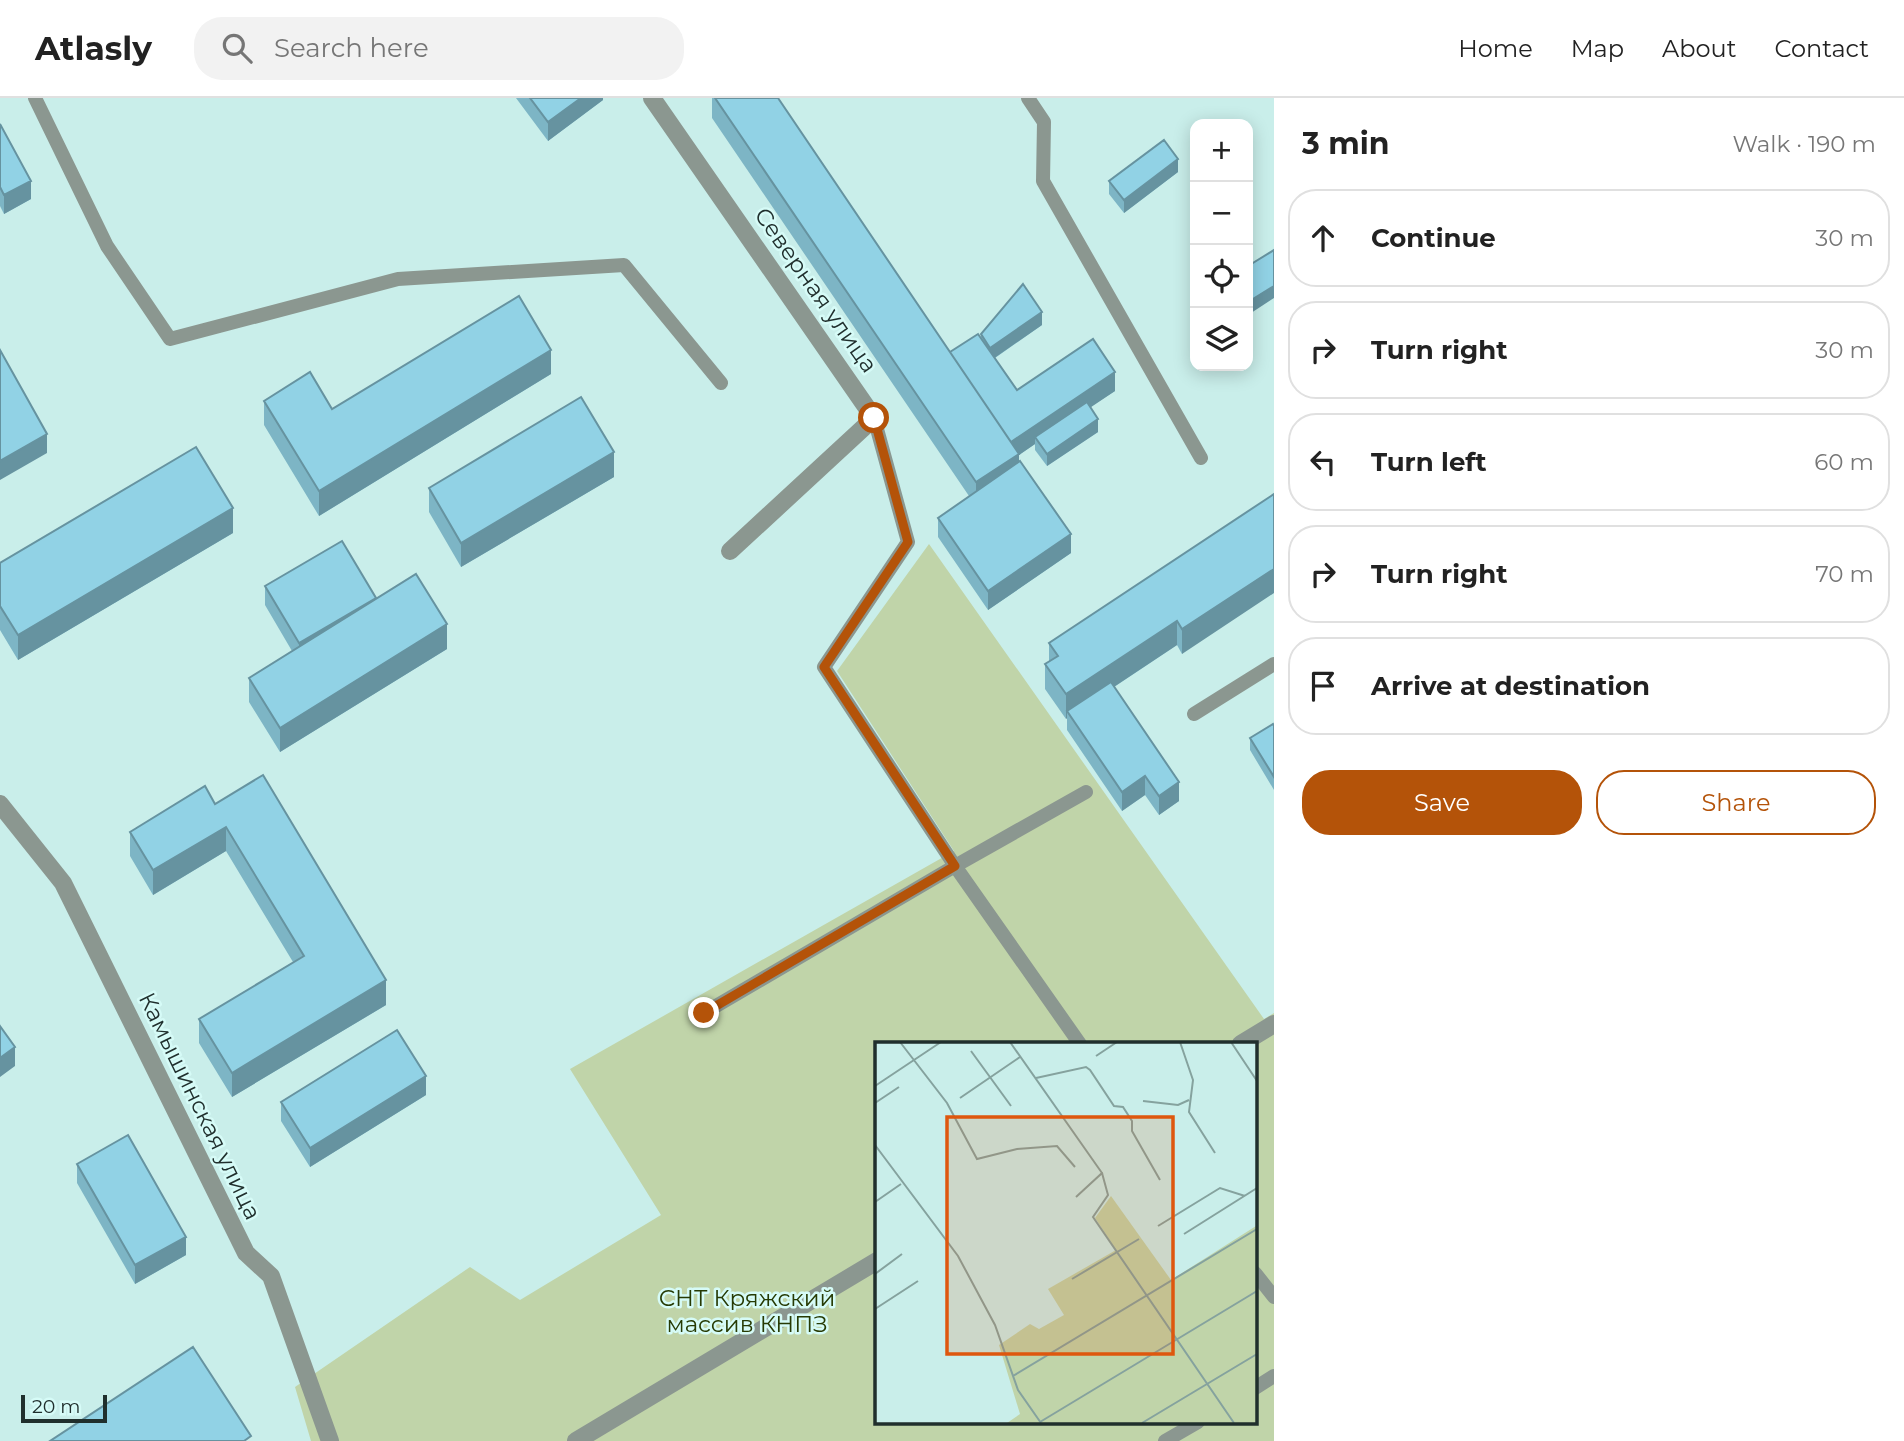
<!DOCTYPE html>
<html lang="en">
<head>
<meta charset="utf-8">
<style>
	:root { --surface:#fff; --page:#f2f2f2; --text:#222; --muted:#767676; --line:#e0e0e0; --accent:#b45309 }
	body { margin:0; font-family:Montserrat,sans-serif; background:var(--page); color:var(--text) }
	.controls { position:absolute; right:21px; top:21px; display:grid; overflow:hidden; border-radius:14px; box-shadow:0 4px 18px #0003 }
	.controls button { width:63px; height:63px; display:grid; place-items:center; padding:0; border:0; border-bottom:2px solid var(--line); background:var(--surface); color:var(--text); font:35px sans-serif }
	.scale { position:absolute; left:21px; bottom:18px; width:86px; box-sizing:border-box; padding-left:7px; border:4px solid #202f2d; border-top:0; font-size:19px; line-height:24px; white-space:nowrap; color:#202f2d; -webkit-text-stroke:5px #d6fbf7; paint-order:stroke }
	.stop { position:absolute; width:21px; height:21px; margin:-16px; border:5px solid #b45309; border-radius:50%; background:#fff }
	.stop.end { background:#b45309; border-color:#fff; box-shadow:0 2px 7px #0008 }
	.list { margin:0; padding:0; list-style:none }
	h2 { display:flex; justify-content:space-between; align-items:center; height:91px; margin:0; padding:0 28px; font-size:30px }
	h2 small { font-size:23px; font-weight:400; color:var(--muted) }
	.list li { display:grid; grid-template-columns:46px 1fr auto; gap:21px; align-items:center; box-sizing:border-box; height:98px; margin:0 14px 14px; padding:0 14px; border:2px solid var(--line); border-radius:28px }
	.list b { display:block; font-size:26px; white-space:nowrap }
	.list em { font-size:23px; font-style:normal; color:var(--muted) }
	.actions { display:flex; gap:14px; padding:21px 28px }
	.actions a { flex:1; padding:16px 0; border:2px solid var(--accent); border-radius:28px; text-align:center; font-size:24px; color:var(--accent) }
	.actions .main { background:var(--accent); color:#fff }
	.icon { flex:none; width:38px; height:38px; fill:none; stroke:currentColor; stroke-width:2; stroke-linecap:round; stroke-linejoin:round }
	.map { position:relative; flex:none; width:1274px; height:1343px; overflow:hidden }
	header { display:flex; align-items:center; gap:42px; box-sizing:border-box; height:98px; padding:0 35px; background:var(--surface); border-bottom:2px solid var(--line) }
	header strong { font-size:33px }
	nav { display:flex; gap:38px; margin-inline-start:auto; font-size:24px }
	.search { width:490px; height:63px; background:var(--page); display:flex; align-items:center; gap:18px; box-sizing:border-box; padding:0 24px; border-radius:28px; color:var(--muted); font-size:26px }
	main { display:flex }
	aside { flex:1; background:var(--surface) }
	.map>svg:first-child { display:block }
	.green { fill:#c0d4a9; fill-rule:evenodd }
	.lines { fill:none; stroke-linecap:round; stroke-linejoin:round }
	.service { stroke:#8b9790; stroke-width:14 }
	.minor { stroke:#8b9790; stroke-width:18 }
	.wall { fill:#7db5c5 }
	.shaded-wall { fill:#6693a0 }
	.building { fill:#91d2e5; stroke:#6693a0; stroke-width:2 }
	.route { stroke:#b45309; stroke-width:9 }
	.labels { text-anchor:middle; stroke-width:5; stroke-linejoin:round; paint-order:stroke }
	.street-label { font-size:23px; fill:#202f2d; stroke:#d6fbf7 }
	.park-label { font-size:23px; fill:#263a03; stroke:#d6fbf7 }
	.inset-road { fill:none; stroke:#85a29e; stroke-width:2 }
	.view { fill:#de570e; fill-opacity:0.15; stroke:#de570e; stroke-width:3.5 }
	.inset-edge { fill:none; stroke:#202f2d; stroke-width:3.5 }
</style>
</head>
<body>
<header>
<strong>Atlasly</strong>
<div class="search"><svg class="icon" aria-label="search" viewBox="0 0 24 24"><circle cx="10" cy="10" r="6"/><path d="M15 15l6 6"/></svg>Search here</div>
<nav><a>Home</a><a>Map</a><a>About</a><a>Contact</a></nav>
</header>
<main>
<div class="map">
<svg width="1274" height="1343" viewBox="0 0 1274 1343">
	<rect width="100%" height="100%" fill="#c9eeea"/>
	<!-- green -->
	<path class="green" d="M929,446L1264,921L1274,915V1343H311L295,1289L470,1169L520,1202L661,1117L570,971L954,753L837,573ZM877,946H1255V1324H877Z"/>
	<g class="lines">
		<!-- service -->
		<path class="service" d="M35,0L107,148L170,241L398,181L624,167L721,285
			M1028,0L1044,24L1043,83L1201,360
			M874,320L908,444L824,569L955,768L1080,946
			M1194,616L1274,566
			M704,915L955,768L1086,694
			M1255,1175L1274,1199
			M1255,1290L1274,1278
			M1165,1343L1198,1324"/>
		<!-- minor -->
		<path class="minor" d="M652,0L874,320L730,453
			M0,706L63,785L246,1155L271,1178L330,1343
			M1241,946L1274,926
			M576,1343L877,1163"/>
	</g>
	<!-- wall -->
	<path class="wall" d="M516,0H603V2L548,43Z
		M712,0H778L950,254L981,239V236L1042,227L995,260L1017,292L1115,293L1090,309L1098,334L1047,368L1035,352V346L1019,357V364L1071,455L988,512L938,439V420L969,398L712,20Z
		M0,26L31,101L4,116L0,108Z
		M1178,74L1124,115L1109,96V83Z
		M551,276L319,418L264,327V303L332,311Z
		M614,379L461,469L429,414V390Z
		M1274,396L1182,556L1177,547L1114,589L1179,703L1159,717L1145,697L1122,713L1067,632V620L1066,621L1045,591V566L1049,564V545Z
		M233,435L18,562L0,532V465Z
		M265,488L376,500L447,551L280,654L249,604V580L292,553L265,507Z
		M1274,628V692L1250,652V640Z
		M215,706L386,907L232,999L199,945V921L293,864L226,753L153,797L130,758V734Z
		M426,997L310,1069L281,1023V1004Z
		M77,1066L186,1157L135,1186L77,1085Z"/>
	<!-- shaded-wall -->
	<path class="shaded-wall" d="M581,0H603V2L548,43V24Z
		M1178,61V74L1124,115V102Z
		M31,83V101L4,116V97Z
		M1274,188V200L1248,217V204Z
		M1042,214V227L990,263V250Z
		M551,252V276L319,418V393Z
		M1115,274V293L1039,344L1035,339V346L1019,357V380L976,409V384L1011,344Z
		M1098,321V334L1047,368V356Z
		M47,336V355L0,382V363Z
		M614,354V379L461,469V445Z
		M233,410V435L18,562V537Z
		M1071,436V455L988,512V493Z
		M1274,471V495L1182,556V531Z
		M376,500L299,564V545Z
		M1177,523V547L1070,618L1067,613V620L1066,621V596Z
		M447,526V551L280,654V630Z
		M1145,678V697L1122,713V694Z
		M1179,684V703L1159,717V698Z
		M226,729V753L153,797V772Z
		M386,882V907L232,999V975Z
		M15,949V968L0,979V960Z
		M426,978V997L310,1069V1050Z
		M186,1139V1157L135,1186V1167Z"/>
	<!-- building -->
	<path class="building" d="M530,0H581L548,24Z
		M715,0H778L1019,356L976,384Z
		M0,26L31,83L4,97L0,89Z
		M1164,42L1178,61L1124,102L1109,83Z
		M1274,152V188L1248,204V168Z
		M1023,186L1042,214L990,250L981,236Z
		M519,198L551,252L319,393L264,303L310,274L332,311Z
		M978,236L1017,292L1093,241L1115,274L1011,344L950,254Z
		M0,252L47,336L0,363Z
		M581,299L614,354L461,445L429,390Z
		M1087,304L1098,321L1047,356L1035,339Z
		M196,349L233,410L18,537L0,508V465Z
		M1020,363L1071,436L988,493L938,420Z
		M1274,396V471L1182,531L1177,523L1066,596L1045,566L1058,558L1049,545Z
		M342,443L376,500L299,545L265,488Z
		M416,476L447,526L280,630L249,580Z
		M1111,584L1179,684L1159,698L1145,678L1122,694L1067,613Z
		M1273,626L1274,628V679L1250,640Z
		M263,677L386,882L232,975L199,921L304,858L226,729L153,772L130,734L205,688L215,706Z
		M0,928L15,949L0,960Z
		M397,932L426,978L310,1050L281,1004Z
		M128,1037L186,1139L135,1167L77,1066Z
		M193,1249L251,1338L244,1343H50Z"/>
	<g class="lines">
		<!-- route -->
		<path class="route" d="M704,915L955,768L824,569L908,444L874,320"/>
	</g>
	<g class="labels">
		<!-- street labels -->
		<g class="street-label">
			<text transform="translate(816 192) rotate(55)" y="8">Северная улица</text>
			<text transform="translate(200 1008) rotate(64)" y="8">Камышинская улица</text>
		</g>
		<!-- park labels -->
		<g class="park-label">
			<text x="747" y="1208">СНТ Кряжский<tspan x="747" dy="26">массив КНПЗ</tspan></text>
		</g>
	</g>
	<!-- overview -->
	<g transform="translate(875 944)">
		<rect width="382" height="382" fill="#c9eeea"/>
		<path d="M236,154L296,238L381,184V381H132L145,372L124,303L155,282L164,287L189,273L173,247L241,208L220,176Z" fill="#c0d4a9"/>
		<path class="inset-road" d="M25,0L72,61L102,117L142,107L182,104L200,125M135,0L227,131L201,155M305,0L318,38L314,70L340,111M356,0L382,39M96,9L136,64M221,14L242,0M161,36L211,25L215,28L239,64L248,65L257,79V89L285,138M0,44L66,0M85,56L145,15M268,59L303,63L314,58M0,61L24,45M0,103L83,214L120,283L143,348L166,381M227,131L233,153L218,175L359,381M0,160L26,142M283,184L345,146L370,154M309,192L382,146M0,232L27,212M197,237L264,197M0,267L43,239M138,334L382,187M165,380L382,249M267,381L382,312"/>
		<path class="view" d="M72,75H298V312H72Z"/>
		<rect width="382" height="382" class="inset-edge"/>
	</g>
</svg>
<div class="controls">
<button>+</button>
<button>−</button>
<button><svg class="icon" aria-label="locate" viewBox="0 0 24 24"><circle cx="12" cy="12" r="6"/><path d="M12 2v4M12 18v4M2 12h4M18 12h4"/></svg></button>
<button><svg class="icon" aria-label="layers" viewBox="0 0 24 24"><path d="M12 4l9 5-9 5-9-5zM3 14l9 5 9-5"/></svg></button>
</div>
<div class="scale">20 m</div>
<div class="stop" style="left:874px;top:320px"></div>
<div class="stop end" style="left:704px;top:915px"></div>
</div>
<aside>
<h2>3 min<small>Walk · 190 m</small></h2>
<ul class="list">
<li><svg class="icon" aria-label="ahead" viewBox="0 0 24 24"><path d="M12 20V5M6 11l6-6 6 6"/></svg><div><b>Continue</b></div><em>30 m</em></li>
<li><svg class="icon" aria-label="right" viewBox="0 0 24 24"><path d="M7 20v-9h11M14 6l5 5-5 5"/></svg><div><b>Turn right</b></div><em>30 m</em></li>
<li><svg class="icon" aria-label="left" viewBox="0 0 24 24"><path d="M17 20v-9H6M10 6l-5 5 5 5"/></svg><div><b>Turn left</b></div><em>60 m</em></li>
<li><svg class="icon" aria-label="right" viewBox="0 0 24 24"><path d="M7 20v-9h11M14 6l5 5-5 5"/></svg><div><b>Turn right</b></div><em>70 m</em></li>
<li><svg class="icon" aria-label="arrive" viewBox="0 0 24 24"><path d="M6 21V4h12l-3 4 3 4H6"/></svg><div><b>Arrive at destination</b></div></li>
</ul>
<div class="actions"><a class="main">Save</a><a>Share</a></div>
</aside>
</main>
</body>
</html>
